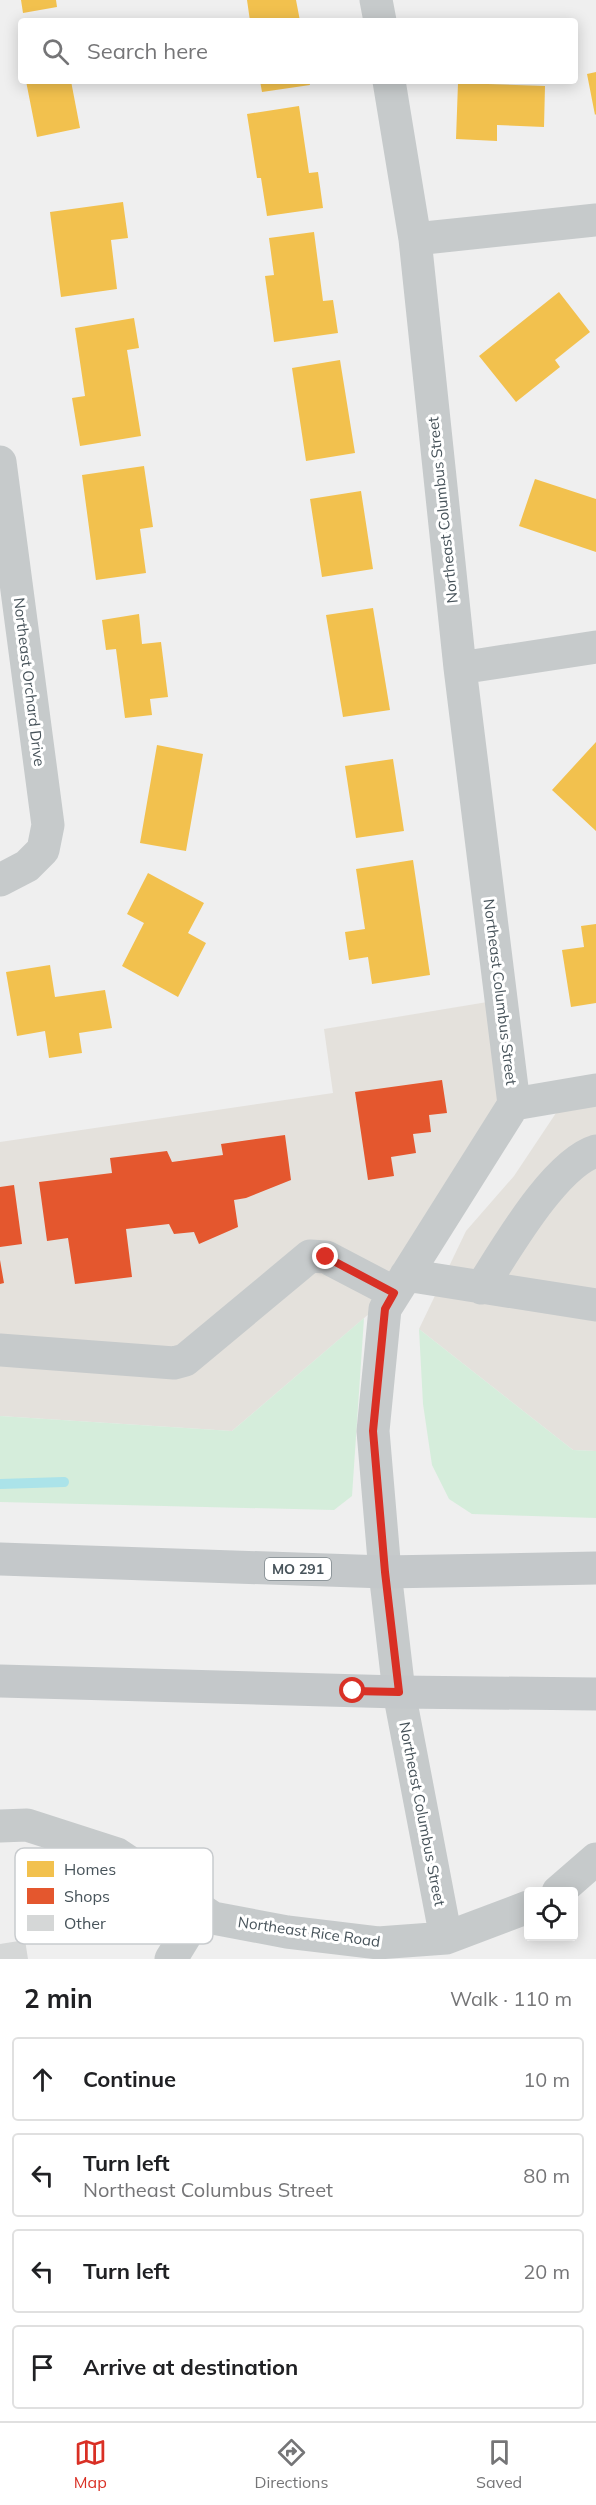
<!DOCTYPE html>
<html lang="en">
<head>
<meta charset="utf-8">
<style>
	:root { --surface:#fff; --page:#f2f2f2; --text:#202124; --muted:#757577; --line:#e0e0e0; --accent:#d93025 }
	body { margin:0; font-family:Mulish,sans-serif; background:var(--page); color:var(--text) }
	.controls { position:absolute; right:18px; bottom:18px; display:grid; overflow:hidden; border-radius:6px; box-shadow:0 3px 15px #0003 }
	.controls button { width:54px; height:54px; display:grid; place-items:center; padding:0; border:0; border-bottom:2px solid var(--line); background:var(--surface); color:var(--text); font:30px sans-serif }
	.stop { position:absolute; width:18px; height:18px; margin:-14px; border:4px solid #d93025; border-radius:50%; background:#fff }
	.stop.end { background:#d93025; border-color:#fff; box-shadow:0 2px 6px #0008 }
	.list { margin:0; padding:0; list-style:none }
	h2 { display:flex; justify-content:space-between; align-items:center; height:78px; margin:0; padding:0 24px; font-size:26px }
	h2 small { font-size:20px; font-weight:400; color:var(--muted) }
	.list li { display:grid; grid-template-columns:39px 1fr auto; gap:18px; align-items:center; box-sizing:border-box; height:84px; margin:0 12px 12px; padding:0 12px; border:2px solid var(--line); border-radius:6px }
	.list b { display:block; font-size:22px; white-space:nowrap }
	.list p { margin:0; font-size:20px; white-space:nowrap; color:var(--muted) }
	.list em { font-size:20px; font-style:normal; color:var(--muted) }
	.icon { flex:none; width:33px; height:33px; fill:none; stroke:currentColor; stroke-width:2; stroke-linecap:round; stroke-linejoin:round }
	.map { position:relative; flex:none; width:596px; height:1959px; overflow:hidden }
	.search { position:absolute; background:var(--surface); box-shadow:0 3px 15px #0003; left:18px; right:18px; top:18px; height:66px; display:flex; align-items:center; gap:15px; box-sizing:border-box; padding:0 21px; border-radius:6px; color:var(--muted); font-size:22px }
	.sheet { height:462px; background:var(--surface) }
	nav { display:flex; justify-content:space-around; align-items:center; box-sizing:border-box; height:84px; border-top:2px solid var(--line); background:var(--surface); font-size:16px; color:var(--muted) }
	nav a { display:grid; justify-items:center; gap:3px }
	nav .on { color:var(--accent) }
	.map>svg:first-child { display:block }
	.commercial { fill:#e4e1dc }
	.green { fill:#d5eddb }
	.homes { fill:#f2c14e }
	.shops { fill:#e4572e }
	.lines { fill:none; stroke-linecap:round; stroke-linejoin:round }
	.stream { stroke:#abe3e9; stroke-width:10 }
	.building { fill:#d5d7d7 }
	.minor { stroke:#c6cacb; stroke-width:33 }
	.major { stroke:#c4c8ca; stroke-width:33 }
	.route { stroke:#d93025; stroke-width:8 }
	.labels { text-anchor:middle; stroke-width:6; stroke-linejoin:round; paint-order:stroke }
	.shield { fill:#fff; stroke:#7e878c; stroke-width:1.5 }
	.shield-label { font-size:14px; font-weight:bold; fill:#47535a }
	.street-label { font-size:15px; fill:#47535a; stroke:#fff }
	.key { fill:#fff; stroke:#c8cbce; stroke-width:1.5 }
	.key-label { font-size:16px; fill:#47535a }
</style>
</head>
<body>
<div class="map">
<svg width="596" height="1959" viewBox="0 0 596 1959">
	<rect width="100%" height="100%" fill="#efefef"/>
	<!-- commercial -->
	<path class="commercial" d="M512,998L497,1110L384,1301L232,1431L0,1416V1142L333,1093L324,1029Z
		M596,1104V1451L573,1450L419,1329L466,1231L514,1176L556,1113Z"/>
	<!-- green -->
	<path class="green" d="M364,1318L352,1496L334,1510L0,1502V1416L232,1431Z
		M419,1329L573,1450L596,1451V1518L472,1514L449,1499L432,1465L423,1404Z"/>
	<!-- homes -->
	<path class="homes" d="M21,0H56L57,7L23,13Z
		M247,0H296L300,21H250Z
		M596,72V114L595,115L587,74Z
		M26,81H71L80,128L37,137Z
		M260,81H309L310,85L262,92Z
		M458,83L545,86L544,127L497,125V141L456,139Z
		M299,106L309,173L318,172L323,208L267,216L261,178H257L247,114Z
		M123,202L128,238L111,240L117,289L61,297L50,212Z
		M314,232L323,301L333,300L338,333L274,342L265,276L274,275L269,238Z
		M559,292L590,332L555,360L560,367L516,402L479,356Z
		M134,318L139,348L127,350L141,436L80,446L72,398L85,396L75,328Z
		M340,360L355,453L306,461L292,368Z
		M144,466L153,527L140,529L146,573L96,580L82,475Z
		M535,479L596,499V552L519,526Z
		M361,491L373,569L322,577L310,499Z
		M373,608L390,710L343,717L326,615Z
		M139,614L142,644L161,642L168,697L150,699L152,715L125,718L116,649L106,650L102,620Z
		M596,742V831L552,790Z
		M157,745L203,754L186,851L140,843Z
		M393,759L404,831L356,838L345,766Z
		M413,860L430,975L372,984L368,957L349,960L345,932L365,929L356,869Z
		M148,873L204,903L188,933L206,943L178,997L122,966L144,923L127,914Z
		M596,924V1003L571,1007L562,950L584,947L581,926Z
		M50,965L55,997L105,990L112,1028L79,1033L82,1053L49,1058L45,1031L17,1036L6,972Z"/>
	<!-- shops -->
	<path class="shops" d="M442,1080L447,1113L429,1115L431,1132L413,1134L416,1153L391,1157L394,1176L368,1180L355,1092Z
		M285,1135L291,1180L246,1198L234,1200L238,1227L199,1244L194,1232L174,1234L169,1224L126,1229L132,1277L75,1284L68,1238L47,1241L39,1182L112,1173L110,1158L167,1151L172,1162L223,1155L221,1144Z
		M14,1185L22,1244L0,1247V1187Z
		M0,1260L4,1283L0,1284Z"/>
	<g class="lines">
		<!-- stream -->
		<path class="stream" d="M0,1484L64,1482"/>
	</g>
	<!-- building -->
	<path class="building" d="M25,1940L28,1959H0V1944Z"/>
	<g class="lines">
		<!-- minor -->
		<path class="minor" d="M376,0L380,21
			M389,81L415,239L460,668L514,1104L385,1309L373,1431L385,1572L399,1692L446,1938
			M415,239L596,220
			M0,462L48,825L43,850L27,866L0,880
			M460,668L596,647
			M514,1104L596,1090
			M406,1275L596,1305
			M481,1288C505,1251 554,1164 596,1151
			M0,1350L174,1363L185,1360L310,1256L326,1257L395,1293
			M0,1826L27,1825L117,1854L213,1918L287,1932L378,1943L446,1938L528,1907
			M558,1892L596,1859
			M171,1959L201,1910"/>
		<!-- major -->
		<path class="major" d="M0,1559L385,1572L596,1568
			M0,1681L399,1692L596,1694"/>
	</g>
	<g class="lines">
		<!-- route -->
		<path class="route" d="M326,1257L394,1293L385,1309L373,1431L385,1572L399,1692L353,1691"/>
	</g>
	<g class="labels">
		<!-- shield labels -->
		<rect class="shield" x="265" y="1558" width="66" height="22" rx="4.5"/>
		<g class="shield-label">
			<text x="298" y="1574">MO 291</text>
		</g>
		<!-- street labels -->
		<g class="street-label">
			<text transform="translate(443 510) rotate(-96)" y="5">Northeast Columbus Street</text>
			<text transform="translate(29 682) rotate(83)" y="5">Northeast Orchard Drive</text>
			<text transform="translate(500 992) rotate(83)" y="5">Northeast Columbus Street</text>
			<text transform="translate(422 1814) rotate(79)" y="5">Northeast Columbus Street</text>
			<text transform="translate(309 1932) rotate(8)" y="5">Northeast Rice Road</text>
		</g>
	</g>
	<!-- legend -->
	<rect x="15" y="1848" width="198" height="96" rx="9" class="key"/>
	<rect x="27" y="1861" width="27" height="16" fill="#f2c14e"/>
	<rect x="27" y="1888" width="27" height="16" fill="#e4572e"/>
	<rect x="27" y="1915" width="27" height="16" fill="#d5d7d7"/>
	<g class="key-label">
		<text x="64" y="1875">Homes</text>
		<text x="64" y="1902">Shops</text>
		<text x="64" y="1929">Other</text>
	</g>
</svg>
<div class="controls">
<button><svg class="icon" aria-label="locate" viewBox="0 0 24 24"><circle cx="12" cy="12" r="6"/><path d="M12 2v4M12 18v4M2 12h4M18 12h4"/></svg></button>
</div>
<div class="stop" style="left:353px;top:1691px"></div>
<div class="stop end" style="left:326px;top:1257px"></div>
<div class="search"><svg class="icon" aria-label="search" viewBox="0 0 24 24"><circle cx="10" cy="10" r="6"/><path d="M15 15l6 6"/></svg>Search here</div>
</div>
<section class="sheet">
<h2>2 min<small>Walk · 110 m</small></h2>
<ul class="list">
<li><svg class="icon" aria-label="ahead" viewBox="0 0 24 24"><path d="M12 20V5M6 11l6-6 6 6"/></svg><div><b>Continue</b></div><em>10 m</em></li>
<li><svg class="icon" aria-label="left" viewBox="0 0 24 24"><path d="M17 20v-9H6M10 6l-5 5 5 5"/></svg><div><b>Turn left</b><p>Northeast Columbus Street</p></div><em>80 m</em></li>
<li><svg class="icon" aria-label="left" viewBox="0 0 24 24"><path d="M17 20v-9H6M10 6l-5 5 5 5"/></svg><div><b>Turn left</b></div><em>20 m</em></li>
<li><svg class="icon" aria-label="arrive" viewBox="0 0 24 24"><path d="M6 21V4h12l-3 4 3 4H6"/></svg><div><b>Arrive at destination</b></div></li>
</ul>
</section>
<nav>
<a class="on"><svg class="icon" aria-label="map" viewBox="0 0 24 24"><path d="M3 6l6-2 6 2 6-2v14l-6 2-6-2-6 2zM9 4v14M15 6v14"/></svg>Map</a>
<a><svg class="icon" aria-label="directions" viewBox="0 0 24 24"><path d="M12 3l9 9-9 9-9-9zM9 14v-3h6M13 9l2 2-2 2"/></svg>Directions</a>
<a><svg class="icon" aria-label="saved" viewBox="0 0 24 24"><path d="M7 4h10v16l-5-4-5 4z"/></svg>Saved</a>
</nav>
</body>
</html>
